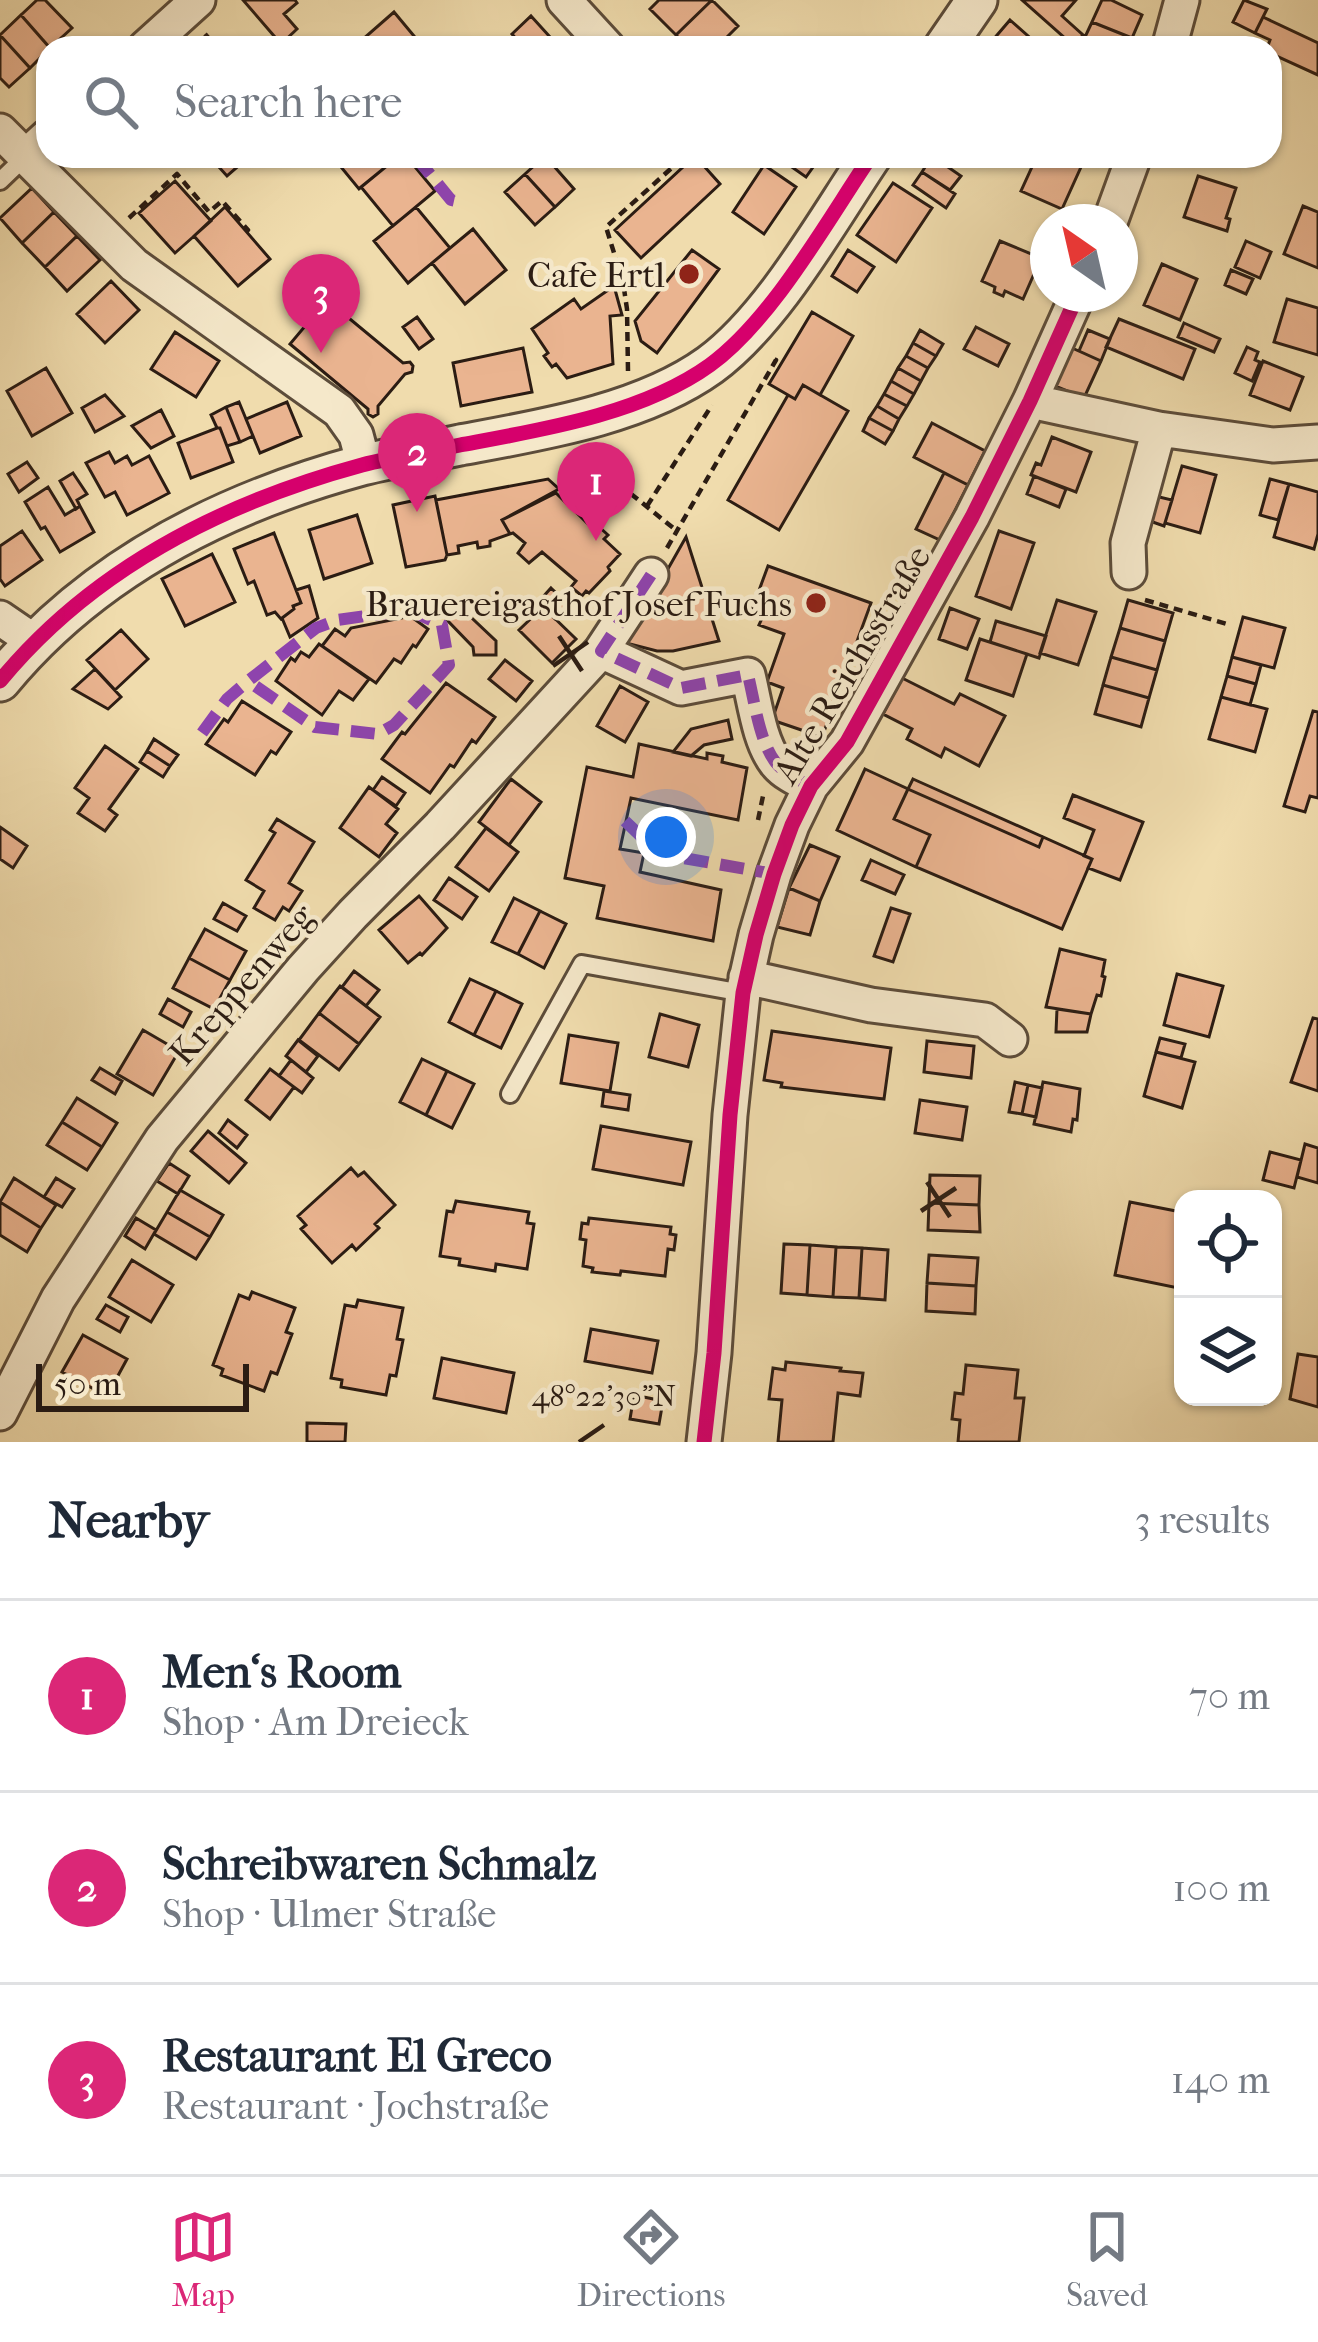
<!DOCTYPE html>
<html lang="en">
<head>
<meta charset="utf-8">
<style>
	:root { --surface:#fff; --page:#f2f2f3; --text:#1f2937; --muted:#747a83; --line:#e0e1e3; --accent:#db2777 }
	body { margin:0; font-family:"IM FELL French Canon",serif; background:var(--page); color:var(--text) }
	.controls { position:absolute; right:36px; bottom:36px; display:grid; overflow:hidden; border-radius:24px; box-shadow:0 3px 9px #0004 }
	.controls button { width:108px; height:108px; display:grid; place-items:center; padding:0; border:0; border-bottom:3px solid var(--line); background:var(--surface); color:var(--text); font:60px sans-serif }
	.compass { position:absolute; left:1030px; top:204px; width:108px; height:108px; border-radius:50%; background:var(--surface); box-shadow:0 3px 9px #0004; rotate:326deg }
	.scale { position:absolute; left:36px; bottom:30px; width:213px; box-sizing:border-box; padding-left:12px; border:6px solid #2b1c13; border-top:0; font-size:33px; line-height:42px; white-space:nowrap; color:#2b1c13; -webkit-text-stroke:9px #f5e8ca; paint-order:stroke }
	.you { position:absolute; left:666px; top:837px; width:42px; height:42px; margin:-30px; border:9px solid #fff; border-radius:50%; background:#1a73e8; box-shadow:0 0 0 18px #1a73e833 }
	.badge { display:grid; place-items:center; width:78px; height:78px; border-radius:50%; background:var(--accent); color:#fff; font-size:39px; font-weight:700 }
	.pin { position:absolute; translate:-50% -99px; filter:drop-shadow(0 3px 6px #0008) }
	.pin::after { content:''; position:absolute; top:63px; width:42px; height:36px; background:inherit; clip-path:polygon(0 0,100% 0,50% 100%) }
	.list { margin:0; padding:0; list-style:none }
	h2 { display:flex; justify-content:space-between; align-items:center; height:156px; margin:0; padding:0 48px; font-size:51px }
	h2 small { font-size:39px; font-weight:400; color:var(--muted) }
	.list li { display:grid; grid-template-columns:78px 1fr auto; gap:36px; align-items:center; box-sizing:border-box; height:192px; padding:0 48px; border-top:3px solid var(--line) }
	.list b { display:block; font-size:45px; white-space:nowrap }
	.list p { margin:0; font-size:39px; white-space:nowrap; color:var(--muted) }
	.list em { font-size:39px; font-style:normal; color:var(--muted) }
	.icon { flex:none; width:66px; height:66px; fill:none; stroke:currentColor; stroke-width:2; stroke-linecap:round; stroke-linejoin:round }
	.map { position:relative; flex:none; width:1318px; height:1442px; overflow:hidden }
	.search { position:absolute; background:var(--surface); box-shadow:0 3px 9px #0004; left:36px; right:36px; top:36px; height:132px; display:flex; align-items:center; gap:30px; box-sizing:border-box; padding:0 42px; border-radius:36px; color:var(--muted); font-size:45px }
	.sheet { height:732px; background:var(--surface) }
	nav { display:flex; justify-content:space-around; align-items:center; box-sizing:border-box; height:168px; border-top:3px solid var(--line); background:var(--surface); font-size:33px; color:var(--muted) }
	nav a { display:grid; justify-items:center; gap:6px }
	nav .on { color:var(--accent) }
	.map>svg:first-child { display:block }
	.building { fill:#eab490; stroke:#2b1c13; stroke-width:3 }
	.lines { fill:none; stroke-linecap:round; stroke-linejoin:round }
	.service-casing { stroke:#5c4c3a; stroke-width:22 }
	.minor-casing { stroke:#5c4c3a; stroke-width:39 }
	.tertiary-casing { stroke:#5c4c3a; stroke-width:45 }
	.path { stroke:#2b1c13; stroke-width:4.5; stroke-dasharray:9 6; stroke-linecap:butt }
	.service { stroke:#f5e8ca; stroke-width:16 }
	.minor { stroke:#f5e8ca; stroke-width:33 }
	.tertiary { stroke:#f5e8ca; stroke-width:39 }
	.quiet { stroke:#8e44ad; stroke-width:12; stroke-dasharray:24 12; stroke-linecap:butt }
	.cycleway-casing { stroke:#f5e8ca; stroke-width:22 }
	.cycleway { stroke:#d6006c; stroke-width:15 }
	.ticks { fill:none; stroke:#2b1c13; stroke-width:4.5 }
	.poi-dot { fill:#8f2418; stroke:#f5e8ca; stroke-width:4.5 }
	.labels { text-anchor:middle; stroke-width:9; stroke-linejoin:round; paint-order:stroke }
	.poi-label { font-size:36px; fill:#2b1c13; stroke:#f5e8ca; text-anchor:end }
	.street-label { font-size:36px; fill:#2b1c13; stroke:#f5e8ca }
	.ticks-label { font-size:30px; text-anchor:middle; fill:#2b1c13; stroke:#f5e8ca; stroke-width:9; stroke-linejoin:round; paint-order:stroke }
</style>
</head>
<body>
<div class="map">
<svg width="1318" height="1442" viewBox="0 0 1318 1442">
	<rect width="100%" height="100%" fill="#f0dcad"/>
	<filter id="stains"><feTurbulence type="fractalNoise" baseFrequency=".00167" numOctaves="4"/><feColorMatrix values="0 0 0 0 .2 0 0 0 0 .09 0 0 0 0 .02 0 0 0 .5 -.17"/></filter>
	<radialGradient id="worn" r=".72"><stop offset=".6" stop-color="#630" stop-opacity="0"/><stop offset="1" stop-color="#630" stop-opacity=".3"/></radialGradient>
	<!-- building -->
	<path class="building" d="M37,0H45L72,28L50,48L21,15Z
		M243,0H295L297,3L284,14L297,29L281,44Z
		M659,0H712L676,35L650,9Z
		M712,0L738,26L716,48H689L676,35Z
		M1022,0H1076L1062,16L1083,35L1074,46Z
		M1102,0H1111L1142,15L1132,38L1092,22Z
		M1244,0L1267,9L1255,33L1233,22Z
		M394,12L424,48H372L363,39Z
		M21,15L50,48L30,68L0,35Z
		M531,16L560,48H524L512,34Z
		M1263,17L1318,43V75L1270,53V48H1267L1270,40L1255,33Z
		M1010,20L1036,43L1031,48H986Z
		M1092,22L1132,38L1128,48H1110L1085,37Z
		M0,35L30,68L9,87L0,78Z
		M209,156H250L227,176Z
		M332,156H399L359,189Z
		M399,156H406L435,191L393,226L361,187Z
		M545,156L574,189L555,207L525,174Z
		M695,156L720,184L641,258L615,230Z
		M780,156H821L806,177L779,158Z
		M932,156L961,176L950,190L922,172Z
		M1037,156H1057L1081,167L1062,209L1021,191Z
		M764,165L796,187L764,234L733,212Z
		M922,172L955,194L946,208L913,185Z
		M525,174L555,207L535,225L505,192Z
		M1198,176L1236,188L1226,218L1230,219L1227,231L1184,217Z
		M175,181L211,221L175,253L139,213Z
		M893,183L932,208L896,262L857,235Z
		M32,188L54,212L22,243L0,218Z
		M1303,206L1318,212V268L1284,254Z
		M225,207L270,259L238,286L194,236Z
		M416,207L450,248L408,283L374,241Z
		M54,212L77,236L45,267L22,243Z
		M473,229L506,270L465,304L432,263Z
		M77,236L100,260L67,291L45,267Z
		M1000,241L1041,258L1023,299L1005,291L1003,296L994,292L995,287L982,281Z
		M1246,241L1271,252L1260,278L1235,267Z
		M692,250L719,269L657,353L641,341L635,321Z
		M848,250L874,267L857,292L832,276Z
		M1162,264L1197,279L1180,320L1144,305Z
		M1231,270L1253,279L1246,294L1225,285Z
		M111,281L139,310L105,343L77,314Z
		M614,286L622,315L610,316L613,364L567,378L556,364L552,367L544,356L548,353L532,329L574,299L581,309Z
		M1287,299L1318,308V355L1274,342Z
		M327,300L403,363L410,362L413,366L412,372L405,374L378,406V414L373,417L368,414V409L290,344Z
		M812,312L853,336L820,395L803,385L795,399L769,384Z
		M417,317L433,339L419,349L403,327Z
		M1119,319L1195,349L1183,379L1106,347Z
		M1184,323L1220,339L1214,352L1178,337Z
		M976,327L1009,344L998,366L964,349Z
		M920,330L943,344L936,356L913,343Z
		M1088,330L1110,339L1101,361L1079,351Z
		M175,332L219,361L196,397L151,369Z
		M913,343L936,356L928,368L906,356Z
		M1247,347L1258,352L1255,360L1260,362L1252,381L1235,373Z
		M523,348L532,392L461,406L453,363Z
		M1072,348L1101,361L1084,398L1055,386Z
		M906,356L928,368L921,381L898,368Z
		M1263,361L1303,377L1290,410L1250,395Z
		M46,368L72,413L32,436L7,391Z
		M898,368L921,381L914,394L891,381Z
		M891,381L914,394L907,406L884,394Z
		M803,385L848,411L779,530L728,500L788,395L795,399Z
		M884,394L907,406L899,419L877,406Z
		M105,395L124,416L95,432L82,408Z
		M239,402L253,436L240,442L226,407Z
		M287,402L301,436L260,453L246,419Z
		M877,406L899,419L893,431L869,418Z
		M226,407L240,442L227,446L220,428H217L211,415Z
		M161,410L174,436L151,448L132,426Z
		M869,418L893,431L885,444L863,431Z
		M932,423L985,451L968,485L914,457Z
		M217,428H220L233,462L191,478L178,443Z
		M1052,437L1091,452L1076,492L1031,475L1036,463L1041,465Z
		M109,452L115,463L127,456L132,465L149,456L169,493L127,515L115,492L105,497L86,463Z
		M27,462L38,478L19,492L8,474Z
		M1182,466L1216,475L1200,533L1165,523Z
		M73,473L87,494L77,500L80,506L76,509L60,481Z
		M944,473L968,485L940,540L916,529Z
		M1034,476L1066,489L1059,507L1027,494Z
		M548,479L559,489L502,520L510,534L490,541V546L478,548L477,542L458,546L459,553L447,555L436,500Z
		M1270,479L1289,484L1278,520L1260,515Z
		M1289,484L1318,492V534L1314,549L1274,537Z
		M48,487L65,515L80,506L94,532L60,552L45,527L41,529L25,502Z
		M556,493L566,503L570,499L579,508L576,512L594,530L598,526L608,535L604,539L620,554L608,567L610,571L589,593L586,591L582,596L571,587L576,581L542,552L529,563L518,553L525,543L513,533L510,534L502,520Z
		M435,496L447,555L445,560L406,567L393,505Z
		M1155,496L1172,500L1164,526L1147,520Z
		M357,515L372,563L324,579L309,530Z
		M22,531L42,560L5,586L0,579V546Z
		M999,531L1034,543L1011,609L976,596Z
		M274,533L301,603L293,606L294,609L281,619L275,612L267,615L254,581L248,584L234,549Z
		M686,537L719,641L673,651H657L626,643Z
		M212,554L235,602L185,626L162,579Z
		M768,566L871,603L822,737L772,720L783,688L767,682L784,634L759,625L763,616L751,612Z
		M309,586L318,618L290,637L282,618L294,609L293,606L301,603L296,590Z
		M551,588L569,605L555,619L543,607L547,603L542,598Z
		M1057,600L1096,612L1078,665L1040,653Z
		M1128,600L1173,613L1165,641L1120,628Z
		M458,605L496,641V655H474L473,647L447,620Z
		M543,607L576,639L552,663L519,630Z
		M950,608L979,619L967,649L939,639Z
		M406,613L428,629L416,647L413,645L401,663L394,659L376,683L322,646L335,629L345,636L351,628L402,618Z
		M1243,617L1285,628L1274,668L1232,657Z
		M996,621L1046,636L1039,658L990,642Z
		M1120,628L1165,641L1157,670L1111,657Z
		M121,630L148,659L115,690L87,660Z
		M980,639L1027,654L1013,696L966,680Z
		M319,644L369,679L353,700L339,691L322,715L276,681L291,658L295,661L301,652L309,657Z
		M1111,657L1157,670L1149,698L1103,685Z
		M1232,657L1261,665L1256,684L1227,676Z
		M505,660L532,681L516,701L489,679Z
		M95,669L121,697L108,709L73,689Z
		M1227,676L1256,684L1250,705L1221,697Z
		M902,678L954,704L960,694L1005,716L979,766L945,748L941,757L907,739L912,729L883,714Z
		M446,683L495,717L476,743L472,740L454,767L450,765L430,793L382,759L402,732L405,734Z
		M1103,685L1149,698L1141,727L1095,714Z
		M620,686L648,702L625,742L597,726Z
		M1221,697L1267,709L1255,752L1209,739Z
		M242,701L291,732L276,754L271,751L255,775L206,744L224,719L228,722Z
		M1313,711L1318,712V798L1310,796L1305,812L1284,806Z
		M728,720L732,739L704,745L691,756L673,752L691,729Z
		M154,739L178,755L170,766L147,751Z
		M639,744L707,759V753L723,756L722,762L747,768L738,820L631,798L620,849L644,853L640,872L721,890L713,941L597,918L604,886L565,878L587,767L633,777Z
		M105,746L138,769L109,809L117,815L105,831L78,813L89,798L75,788Z
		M147,751L170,766L163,777L140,762Z
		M865,769L908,789L894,819L930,835L916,867L837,830Z
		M382,777L405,793L396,806L373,790Z
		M511,779L541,802L509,845L479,822Z
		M913,779L1043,837L1039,847L908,789Z
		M369,787L398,809L386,824L397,833L379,857L340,828Z
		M908,789L1039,847L1043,837L1092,859L1062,929L916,867L930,835L894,819Z
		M1073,795L1143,822L1120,880L1088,868L1092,859L1084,856L1094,830L1064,818Z
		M277,819L314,842L289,883L302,891L289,911L283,907L275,920L254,908L264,891L246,880L275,833L270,830Z
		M0,827L27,846L13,868L0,859Z
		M486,828L518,852L489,891L456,867Z
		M810,845L839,857L820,901L789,888Z
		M871,860L904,875L895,894L862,880Z
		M449,878L477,897L462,919L434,900Z
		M789,888L820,901L810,935L777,927Z
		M419,896L447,928L422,955L420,953L408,963L379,930Z
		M514,898L540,911L518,954L492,942Z
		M223,903L246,916L237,931L214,919Z
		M891,908L910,914L893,962L874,956Z
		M540,911L566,924L544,968L518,954Z
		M205,929L246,951L230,980L189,958Z
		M1060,949L1105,960L1102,976L1105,977L1101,996L1097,995L1091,1014L1046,1007Z
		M189,958L230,980L214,1009L173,988Z
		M354,971L379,990L366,1006L342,987Z
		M1177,974L1223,986L1209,1037L1164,1025Z
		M470,979L496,991L474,1035L449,1022Z
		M340,986L380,1017L359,1044L319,1013Z
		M496,991L522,1004L501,1048L474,1035Z
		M168,999L191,1012L183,1027L160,1014Z
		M1057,1009L1091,1014L1087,1032H1056Z
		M319,1013L359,1044L339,1070L299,1040Z
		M660,1014L699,1025L688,1067L649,1057Z
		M1313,1018L1318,1019V1091L1291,1082Z
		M143,1030L179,1051L153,1095L117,1074Z
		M772,1031L891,1048L884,1099L781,1087L782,1083L764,1080Z
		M569,1035L618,1043L610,1091L561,1083Z
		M1160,1038L1185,1044L1181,1058L1156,1052Z
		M298,1040L318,1056L306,1072L286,1056Z
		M927,1041L974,1046L971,1078L924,1072Z
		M1156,1052L1195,1062L1182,1108L1144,1096Z
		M422,1059L447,1071L426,1115L400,1102Z
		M291,1060L313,1078L302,1093L279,1076Z
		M100,1068L122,1081L115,1094L92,1080Z
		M270,1069L294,1087L270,1119L246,1100Z
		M447,1071L474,1084L452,1128L426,1115Z
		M1015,1082L1028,1085L1022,1114L1009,1112Z
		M1043,1082L1080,1089L1077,1120L1073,1119L1071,1132L1034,1124Z
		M1028,1085L1042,1088L1036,1117L1022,1114Z
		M604,1091L630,1095L628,1110L602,1106Z
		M77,1098L117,1123L102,1147L62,1122Z
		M920,1100L967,1107L962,1140L915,1133Z
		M228,1120L247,1135L237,1148L219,1133Z
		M62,1122L102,1147L87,1170L47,1145Z
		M601,1126L691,1142L683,1185L593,1169Z
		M208,1131L246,1163L229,1183L191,1151Z
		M1305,1144L1318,1148V1183L1297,1177Z
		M1270,1152L1301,1160L1294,1188L1263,1180Z
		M169,1163L189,1176L178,1194L157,1181Z
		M351,1168L358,1176L364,1172L395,1205L375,1224L379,1228L356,1250L352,1245L332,1263L301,1229L306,1225L298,1216Z
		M930,1175L980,1176L979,1205L929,1203Z
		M14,1178L56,1205L41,1228L0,1202Z
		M56,1178L74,1189L62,1207L44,1197Z
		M180,1190L223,1215L210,1237L167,1212Z
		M456,1201L529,1212L527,1223L534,1224L527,1269L496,1264L495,1271L459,1265L460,1259L440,1256L447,1211L453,1212Z
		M0,1202L41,1228L27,1252L0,1235Z
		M1130,1202L1181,1212L1177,1231L1183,1233V1289L1115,1275Z
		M929,1203L979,1205L980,1232L928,1230Z
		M167,1212L210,1237L196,1259L154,1234Z
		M136,1218L156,1230L145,1249L125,1236Z
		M589,1218L671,1227L670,1234L676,1235L674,1250L668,1249L665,1276L621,1271L620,1275L592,1272L593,1268L583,1266L586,1240L580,1239L582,1223L588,1224Z
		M784,1244L810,1245L807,1295L781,1293Z
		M810,1245L836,1247L833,1297L807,1295Z
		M836,1247L862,1248L859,1298L833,1297Z
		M862,1248L888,1250L885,1300L859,1298Z
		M929,1255L978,1258L976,1286L927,1283Z
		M132,1260L173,1285L151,1322L109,1297Z
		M927,1283L976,1286L975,1314L926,1311Z
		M252,1292L295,1308L286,1332L292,1334L277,1374L271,1372L264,1391L221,1375L223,1369L213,1365L239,1295L249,1299Z
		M358,1300L403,1308L397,1339L403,1340L396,1376L390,1375L386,1395L341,1387L342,1380L331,1378L345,1305L356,1307Z
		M106,1305L128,1317L120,1332L97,1319Z
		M591,1329L658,1341L652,1373L585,1361Z
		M83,1335L127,1359L107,1396L62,1372Z
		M1298,1354L1318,1357V1407L1290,1399Z
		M442,1358L514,1373L506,1413L434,1398Z
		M786,1362L841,1368L840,1371L863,1373L860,1396L838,1393L833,1442H778L782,1400L769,1399L773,1368L785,1370Z
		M966,1365L1018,1370L1015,1398H1024L1019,1442H958L960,1420L952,1419L955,1393L963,1394Z
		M634,1395L663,1401L659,1424L630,1419Z
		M307,1423L346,1424L345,1442H307Z"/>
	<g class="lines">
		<defs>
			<path id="service" d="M0,181L25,157
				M510,1094L582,964L743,993"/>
			<path id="minor" d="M564,0L608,48
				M145,48L198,0
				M1169,48L1182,0
				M0,131L134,265L339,411L356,435L364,465
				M25,157L48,136
				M1110,222L1134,156
				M1030,401L1159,429L1273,445L1318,442
				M1129,572L1128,543L1159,429
				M651,575L601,651L681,688L748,675C755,703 759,741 776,763C785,774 799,780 811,786
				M0,618L35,642
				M746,977L871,1005L985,1020L1010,1039
				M0,1413L58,1299L162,1139L303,969L353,914L440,826L601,651
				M704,1442L714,1353L730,1115L743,993L756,935L774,874L792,825L811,786L847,742L972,517L1030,401L1078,294"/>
			<path id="tertiary" d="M944,48L977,0
				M0,681C93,568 222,503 362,465C394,457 427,452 460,445C541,430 642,414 710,365C773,319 827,221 871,156"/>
		</defs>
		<!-- service casing -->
		<use href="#service" class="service-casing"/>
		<!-- minor casing -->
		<use href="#minor" class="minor-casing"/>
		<!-- tertiary casing -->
		<use href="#tertiary" class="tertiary-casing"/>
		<!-- path -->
		<path class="path" d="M205,34L217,48
			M129,218L177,174L209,212L222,201L248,230L246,232
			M628,371L627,309L623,282L606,227L685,156
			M584,456L677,531
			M647,506L712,405
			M667,548L776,360L770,357
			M1145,600L1227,624
			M758,820L763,796"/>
		<!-- service -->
		<use href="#service" class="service"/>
		<!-- minor -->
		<use href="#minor" class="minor"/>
		<!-- tertiary -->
		<use href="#tertiary" class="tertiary"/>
		<!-- quiet -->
		<path class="quiet" d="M415,156L451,200L460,202
			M651,575L601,651L681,688L748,675C755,703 759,741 776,763C785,774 799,780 811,786
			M409,610L442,625L449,665L394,725L378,734L315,727L248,681L316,628L337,620Z
			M202,733L227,699L248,681
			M625,821L647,842L672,856L774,874"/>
		<defs>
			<path id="cycleway" d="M0,681C93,568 222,503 362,465C394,457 427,452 460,445C541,430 642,414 710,365C773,319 827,221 871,156
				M704,1442L714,1353L730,1115L743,993L756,935L774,874L792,825L811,786L847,742L972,517L1030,401L1078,294"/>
		</defs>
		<!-- cycleway casing -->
		<use href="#cycleway" class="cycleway-casing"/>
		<!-- cycleway -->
		<use href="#cycleway" class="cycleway"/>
	</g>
	<!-- ticks -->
	<path class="ticks" d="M559,636L582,671M553,666L588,642M927,1182L950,1217M921,1211L956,1188M579,1442L604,1425"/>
	<!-- markers -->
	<g class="poi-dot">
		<circle cx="689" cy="274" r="12"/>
		<circle cx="816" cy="603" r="12"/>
	</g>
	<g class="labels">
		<!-- poi labels -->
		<g class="poi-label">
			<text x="665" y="287">Cafe Ertl</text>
			<text x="792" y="616">Brauereigasthof Josef Fuchs</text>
		</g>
		<!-- street labels -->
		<g class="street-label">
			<text transform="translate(851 664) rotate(-59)" y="13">Alte Reichsstraße</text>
			<text transform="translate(241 984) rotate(-49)" y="13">Kreppenweg</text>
		</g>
	</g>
	<g class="ticks-label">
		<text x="604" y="1406">48°22'30"N</text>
	</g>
	<rect width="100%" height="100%" filter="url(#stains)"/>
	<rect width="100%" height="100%" fill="url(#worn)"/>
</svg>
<div class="controls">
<button><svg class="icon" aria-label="locate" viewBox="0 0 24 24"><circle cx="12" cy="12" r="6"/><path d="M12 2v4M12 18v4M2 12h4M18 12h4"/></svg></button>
<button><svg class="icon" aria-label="layers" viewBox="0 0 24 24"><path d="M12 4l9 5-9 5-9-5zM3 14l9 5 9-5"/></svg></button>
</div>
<svg class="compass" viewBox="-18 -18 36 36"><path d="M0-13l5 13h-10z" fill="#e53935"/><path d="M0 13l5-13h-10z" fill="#747a83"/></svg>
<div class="scale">50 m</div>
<div class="you"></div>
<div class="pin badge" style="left:596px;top:541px">1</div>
<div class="pin badge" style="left:417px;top:512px">2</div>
<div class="pin badge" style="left:321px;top:353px">3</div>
<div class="search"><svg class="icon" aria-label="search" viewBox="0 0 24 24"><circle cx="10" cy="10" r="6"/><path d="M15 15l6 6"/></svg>Search here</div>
</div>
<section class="sheet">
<h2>Nearby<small>3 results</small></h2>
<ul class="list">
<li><span class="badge">1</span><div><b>Men‘s Room</b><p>Shop · Am Dreieck</p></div><em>70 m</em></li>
<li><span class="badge">2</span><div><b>Schreibwaren Schmalz</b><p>Shop · Ulmer Straße</p></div><em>100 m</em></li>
<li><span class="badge">3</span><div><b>Restaurant El Greco</b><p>Restaurant · Jochstraße</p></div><em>140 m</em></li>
</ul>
</section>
<nav>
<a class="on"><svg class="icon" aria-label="map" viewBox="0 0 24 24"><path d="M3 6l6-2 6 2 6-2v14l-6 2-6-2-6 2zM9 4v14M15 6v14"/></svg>Map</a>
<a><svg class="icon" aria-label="directions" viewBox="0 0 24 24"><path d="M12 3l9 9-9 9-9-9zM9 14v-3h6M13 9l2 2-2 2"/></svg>Directions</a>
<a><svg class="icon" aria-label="saved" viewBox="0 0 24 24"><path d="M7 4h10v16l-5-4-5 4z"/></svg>Saved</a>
</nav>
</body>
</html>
